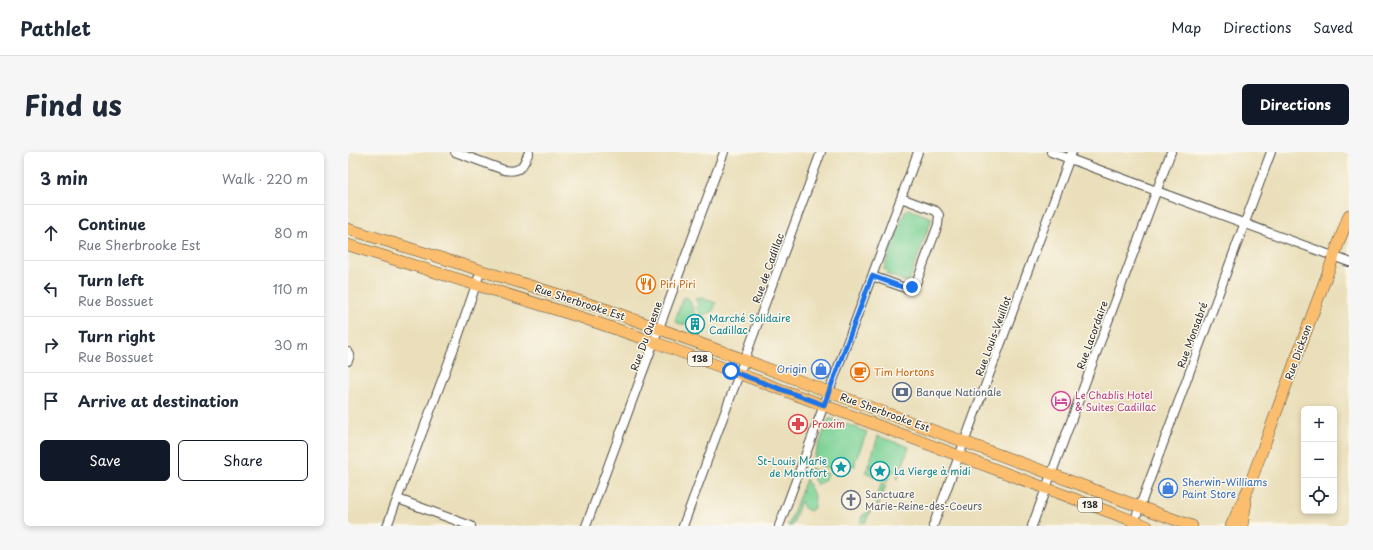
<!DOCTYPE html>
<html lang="en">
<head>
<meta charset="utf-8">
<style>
	:root { --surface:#fff; --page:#f6f6f7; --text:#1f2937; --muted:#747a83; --line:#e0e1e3; --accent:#111827 }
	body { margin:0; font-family:"Playpen Sans",sans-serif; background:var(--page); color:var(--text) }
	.controls { position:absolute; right:12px; bottom:12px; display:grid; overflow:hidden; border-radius:6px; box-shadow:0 2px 6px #0003 }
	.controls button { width:36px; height:36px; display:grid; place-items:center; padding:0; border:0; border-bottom:1px solid var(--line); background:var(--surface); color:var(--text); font:20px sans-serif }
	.stop { position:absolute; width:12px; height:12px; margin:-9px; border:3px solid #1a73e8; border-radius:50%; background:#fff }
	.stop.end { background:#1a73e8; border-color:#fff; box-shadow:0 1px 4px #0008 }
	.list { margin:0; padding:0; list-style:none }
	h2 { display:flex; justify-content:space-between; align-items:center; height:52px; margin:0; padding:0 16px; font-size:17px }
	h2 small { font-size:13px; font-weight:400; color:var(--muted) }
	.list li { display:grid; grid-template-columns:26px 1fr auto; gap:12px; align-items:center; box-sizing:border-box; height:56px; padding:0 16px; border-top:1px solid var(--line) }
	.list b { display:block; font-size:15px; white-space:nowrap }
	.list p { margin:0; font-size:13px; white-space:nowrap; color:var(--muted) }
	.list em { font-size:13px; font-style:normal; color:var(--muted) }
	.actions { display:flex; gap:8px; padding:12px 16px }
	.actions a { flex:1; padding:9px 0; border:1px solid var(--accent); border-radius:6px; text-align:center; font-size:14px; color:var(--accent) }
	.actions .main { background:var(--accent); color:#fff }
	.icon { flex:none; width:22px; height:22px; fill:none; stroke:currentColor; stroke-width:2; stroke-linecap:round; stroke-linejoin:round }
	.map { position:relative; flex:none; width:1001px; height:374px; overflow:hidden; border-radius:6px }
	header { display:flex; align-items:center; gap:24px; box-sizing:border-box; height:56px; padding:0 20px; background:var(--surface); border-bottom:1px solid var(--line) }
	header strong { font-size:19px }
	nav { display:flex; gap:22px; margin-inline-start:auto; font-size:14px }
	.intro { display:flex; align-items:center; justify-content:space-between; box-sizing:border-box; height:96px; padding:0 24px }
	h1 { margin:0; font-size:28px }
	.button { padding:10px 18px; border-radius:6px; background:var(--accent); color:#fff; font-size:14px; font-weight:700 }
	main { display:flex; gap:24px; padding:0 24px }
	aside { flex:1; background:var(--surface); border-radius:6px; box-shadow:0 2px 6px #0003 }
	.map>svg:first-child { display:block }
	.green { fill:#7cd296; stroke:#547e60 }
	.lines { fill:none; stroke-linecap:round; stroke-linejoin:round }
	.minor-casing { stroke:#484640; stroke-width:10 }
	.major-casing { stroke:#484640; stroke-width:12 }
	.minor { stroke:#fff; stroke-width:8 }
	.major { stroke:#fbbe6e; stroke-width:11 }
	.route { stroke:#1a73e8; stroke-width:5 }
	.labels { text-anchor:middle; stroke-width:3; stroke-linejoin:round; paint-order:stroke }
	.shield { fill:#fbf7ec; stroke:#696865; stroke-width:1 }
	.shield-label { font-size:9px; font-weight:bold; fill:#2b2b2b }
	.street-label { font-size:10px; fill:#2b2b2b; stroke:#fbf7ec }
	.food-label { font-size:10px; fill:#c56008; stroke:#fbf7ec; text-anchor:start }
	.culture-label { font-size:10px; fill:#0d838f; stroke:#fbf7ec; text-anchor:start }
	.shop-label { font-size:10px; fill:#366cbe; stroke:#fbf7ec; text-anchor:end }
	.service-label { font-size:10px; fill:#4e5e75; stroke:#fbf7ec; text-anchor:start }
	.hotel-label { font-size:10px; fill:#b23c85; stroke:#fbf7ec; text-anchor:start }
	.health-label { font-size:10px; fill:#be3a42; stroke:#fbf7ec; text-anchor:start }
	.worship-label { font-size:10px; fill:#5b616d; stroke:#fbf7ec; text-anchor:start }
</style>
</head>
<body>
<header>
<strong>Pathlet</strong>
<nav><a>Map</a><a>Directions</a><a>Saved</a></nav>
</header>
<div class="intro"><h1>Find us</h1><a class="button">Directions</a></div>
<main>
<aside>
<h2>3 min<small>Walk · 220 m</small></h2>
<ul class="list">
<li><svg class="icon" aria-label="ahead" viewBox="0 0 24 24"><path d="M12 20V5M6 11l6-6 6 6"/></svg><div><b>Continue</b><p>Rue Sherbrooke Est</p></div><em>80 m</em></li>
<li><svg class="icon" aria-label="left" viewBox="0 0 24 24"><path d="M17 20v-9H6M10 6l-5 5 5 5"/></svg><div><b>Turn left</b><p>Rue Bossuet</p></div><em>110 m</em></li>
<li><svg class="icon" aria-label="right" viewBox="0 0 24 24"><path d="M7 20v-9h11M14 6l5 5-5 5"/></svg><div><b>Turn right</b><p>Rue Bossuet</p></div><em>30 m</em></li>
<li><svg class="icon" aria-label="arrive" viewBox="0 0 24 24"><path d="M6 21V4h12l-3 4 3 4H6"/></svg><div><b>Arrive at destination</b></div></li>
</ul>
<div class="actions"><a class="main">Save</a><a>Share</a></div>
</aside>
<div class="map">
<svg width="1001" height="374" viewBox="0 0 1001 374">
	<rect width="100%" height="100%" fill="#fbf7ec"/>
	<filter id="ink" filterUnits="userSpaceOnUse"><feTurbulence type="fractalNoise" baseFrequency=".025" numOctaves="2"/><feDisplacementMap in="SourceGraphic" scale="8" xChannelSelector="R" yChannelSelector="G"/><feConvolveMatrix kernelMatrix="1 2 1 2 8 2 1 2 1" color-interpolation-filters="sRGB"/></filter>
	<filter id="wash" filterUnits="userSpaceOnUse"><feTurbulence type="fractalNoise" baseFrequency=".012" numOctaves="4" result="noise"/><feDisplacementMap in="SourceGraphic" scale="16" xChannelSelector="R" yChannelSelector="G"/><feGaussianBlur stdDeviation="0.9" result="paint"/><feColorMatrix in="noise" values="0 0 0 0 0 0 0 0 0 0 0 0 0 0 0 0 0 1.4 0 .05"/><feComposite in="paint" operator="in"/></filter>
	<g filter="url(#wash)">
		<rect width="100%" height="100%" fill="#eadfba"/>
		<!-- green -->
		<path class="green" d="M560,57L584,66L561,128L559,130L538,122L539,120L536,117L557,59Z
			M337,145L341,147L349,166L334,173L328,170L327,168L335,146Z
			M354,146L368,151L365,159L353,164L348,155L350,152L347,147Z
			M481,267H485L519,280L507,310V314L490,311L487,319L464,310Z
			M530,284L561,295L550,327H548L550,321L544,319L539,330L517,320L520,315V311L530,322L536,319L535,316L533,317L531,314L527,318L521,310L525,301V298L526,297Z
			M462,316L480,322L477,328L469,333L461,318Z
			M458,327C463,337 470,346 465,357L462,359L456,356L453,349L444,374H440Z
			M534,331L538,333L533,346L529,342Z
			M526,343L532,349L531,353L522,360L517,371L512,370L514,364L530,353L524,345Z"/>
	</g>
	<g filter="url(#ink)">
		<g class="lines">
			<defs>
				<path id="minor" d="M107,0L156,18C173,21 175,14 181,0
					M703,0L1001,110
					M524,124L557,136L564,135L569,129L590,73L591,63L588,59L553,46
					M0,200L2,203L0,209
					M50,347L123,374
					M785,373L923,0
					M39,374L109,188L133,118
					M238,374L376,0
					M335,374L473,0
					M431,374L570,0
					M585,374L724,0
					M684,374L823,0"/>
				<path id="major" d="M0,77L257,157L397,208L481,240L844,374
					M0,93L235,166L306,190L799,374
					M883,374L900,337L1001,63
					M894,374L898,351"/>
			</defs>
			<!-- minor casing -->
			<use href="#minor" class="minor-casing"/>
			<!-- major casing -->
			<use href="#major" class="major-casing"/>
			<!-- minor -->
			<use href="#minor" class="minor"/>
			<!-- major -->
			<use href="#major" class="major"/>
		</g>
	</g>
	<g class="lines" filter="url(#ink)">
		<!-- route -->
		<path class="route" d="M383,219L476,253L524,124L557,136L564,135"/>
	</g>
	<!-- icons -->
	<defs>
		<symbol id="restaurant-ring" viewBox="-11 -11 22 22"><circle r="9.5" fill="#fbf7ec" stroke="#e8710a" stroke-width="1.5"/><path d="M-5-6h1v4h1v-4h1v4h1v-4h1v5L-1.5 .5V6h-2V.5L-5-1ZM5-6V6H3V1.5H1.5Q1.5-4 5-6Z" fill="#e8710a"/></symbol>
		<symbol id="building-ring" viewBox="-11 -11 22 22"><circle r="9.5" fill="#fbf7ec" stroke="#0f9aa8" stroke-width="1.5"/><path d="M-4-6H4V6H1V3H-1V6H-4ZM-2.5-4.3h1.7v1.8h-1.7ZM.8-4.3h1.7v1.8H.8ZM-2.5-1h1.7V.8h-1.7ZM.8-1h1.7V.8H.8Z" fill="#0f9aa8"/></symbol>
		<symbol id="shop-ring" viewBox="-11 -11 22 22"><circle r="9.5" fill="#fbf7ec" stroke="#3f7fe0" stroke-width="1.5"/><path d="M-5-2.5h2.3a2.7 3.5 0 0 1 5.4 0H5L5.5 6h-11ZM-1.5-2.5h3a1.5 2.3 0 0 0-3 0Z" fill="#3f7fe0"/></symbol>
		<symbol id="cafe-ring" viewBox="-11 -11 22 22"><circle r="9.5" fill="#fbf7ec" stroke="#e8710a" stroke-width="1.5"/><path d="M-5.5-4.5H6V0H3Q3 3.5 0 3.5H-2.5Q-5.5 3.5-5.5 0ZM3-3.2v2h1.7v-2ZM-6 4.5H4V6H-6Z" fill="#e8710a"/></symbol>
		<symbol id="bank-ring" viewBox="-11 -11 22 22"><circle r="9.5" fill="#fbf7ec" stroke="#5c6f8a" stroke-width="1.5"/><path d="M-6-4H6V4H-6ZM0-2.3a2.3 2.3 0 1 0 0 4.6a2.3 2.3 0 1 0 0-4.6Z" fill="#5c6f8a"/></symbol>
		<symbol id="hotel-ring" viewBox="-11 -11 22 22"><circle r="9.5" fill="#fbf7ec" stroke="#d1479c" stroke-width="1.5"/><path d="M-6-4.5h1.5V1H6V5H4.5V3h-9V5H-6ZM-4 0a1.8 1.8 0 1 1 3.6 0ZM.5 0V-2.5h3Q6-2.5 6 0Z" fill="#d1479c"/></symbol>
		<symbol id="pharmacy-ring" viewBox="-11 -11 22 22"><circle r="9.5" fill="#fbf7ec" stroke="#e0444e" stroke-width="1.5"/><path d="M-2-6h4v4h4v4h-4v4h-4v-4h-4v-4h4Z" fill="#e0444e"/></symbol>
		<symbol id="sight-ring" viewBox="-11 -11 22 22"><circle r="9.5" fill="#fbf7ec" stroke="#0f9aa8" stroke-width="1.5"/><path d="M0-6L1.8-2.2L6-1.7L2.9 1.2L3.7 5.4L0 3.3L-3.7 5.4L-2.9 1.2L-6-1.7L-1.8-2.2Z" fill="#0f9aa8"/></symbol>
		<symbol id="church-ring" viewBox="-11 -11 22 22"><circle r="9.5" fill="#fbf7ec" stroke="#6b7280" stroke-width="1.5"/><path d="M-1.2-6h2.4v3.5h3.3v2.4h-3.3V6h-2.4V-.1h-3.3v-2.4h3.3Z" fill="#6b7280"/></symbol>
	</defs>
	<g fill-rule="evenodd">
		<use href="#restaurant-ring" x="287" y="121" width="22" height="22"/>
		<use href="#building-ring" x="336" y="161" width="22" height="22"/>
		<use href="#shop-ring" x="462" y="206" width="22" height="22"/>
		<use href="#cafe-ring" x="501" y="209" width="22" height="22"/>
		<use href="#bank-ring" x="543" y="229" width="22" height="22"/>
		<use href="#hotel-ring" x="702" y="238" width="22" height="22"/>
		<use href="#pharmacy-ring" x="439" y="261" width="22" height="22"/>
		<use href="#sight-ring" x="482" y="304" width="22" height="22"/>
		<use href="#sight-ring" x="521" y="308" width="22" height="22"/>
		<use href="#shop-ring" x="809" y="325" width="22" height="22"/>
		<use href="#church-ring" x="492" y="337" width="22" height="22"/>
	</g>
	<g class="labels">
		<!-- shield labels -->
		<g class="shield">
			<rect x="340" y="200" width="24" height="14" rx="3"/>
			<rect x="730" y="346" width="24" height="14" rx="3"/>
		</g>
		<g class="shield-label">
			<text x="352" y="210">138</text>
			<text x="742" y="356">138</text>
		</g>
		<!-- street labels -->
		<g class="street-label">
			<text transform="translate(420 116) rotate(-70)" y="4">Rue de Cadillac</text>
			<text transform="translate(232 150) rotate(18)" y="4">Rue Sherbrooke Est</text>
			<text transform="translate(744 183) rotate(-70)" y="4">Rue Lacordaire</text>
			<text transform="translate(844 183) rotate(-70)" y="4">Rue Monsabré</text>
			<text transform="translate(298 184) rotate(-70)" y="4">Rue Du Quesne</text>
			<text transform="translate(645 184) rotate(-70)" y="4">Rue Louis-Veuillot</text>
			<text transform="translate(950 200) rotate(-70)" y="4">Rue Dickson</text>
			<text transform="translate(537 260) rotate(20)" y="4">Rue Sherbrooke Est</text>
		</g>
		<!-- food labels -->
		<g class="food-label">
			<text x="312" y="136">Piri Piri</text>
			<text x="526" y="224">Tim Hortons</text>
		</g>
		<!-- culture labels -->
		<g class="culture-label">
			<text x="361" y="170">Marché Solidaire<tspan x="361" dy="12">Cadillac</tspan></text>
			<text x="479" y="313" text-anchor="end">St-Louis Marie<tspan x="479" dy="12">de Montfort</tspan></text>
			<text x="546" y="323">La Vierge à midi</text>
		</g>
		<!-- shop labels -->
		<g class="shop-label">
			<text x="459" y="221">Origin</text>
			<text x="834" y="334" text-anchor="start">Sherwin-Williams<tspan x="834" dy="12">Paint Store</tspan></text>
		</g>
		<!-- service labels -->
		<g class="service-label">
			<text x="568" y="244">Banque Nationale</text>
		</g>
		<!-- hotel labels -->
		<g class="hotel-label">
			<text x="727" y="247">Le Chablis Hotel<tspan x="727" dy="12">&amp; Suites Cadillac</tspan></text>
		</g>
		<!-- health labels -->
		<g class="health-label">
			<text x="464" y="276">Proxim</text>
		</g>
		<!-- worship labels -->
		<g class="worship-label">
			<text x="517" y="346">Sanctuare<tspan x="517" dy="12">Marie-Reine-des-Coeurs</tspan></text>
		</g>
	</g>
</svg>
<div class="controls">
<button>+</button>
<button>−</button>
<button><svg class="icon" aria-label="locate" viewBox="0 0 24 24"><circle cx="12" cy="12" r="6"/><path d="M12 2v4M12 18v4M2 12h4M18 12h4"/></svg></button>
</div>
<div class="stop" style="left:383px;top:219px"></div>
<div class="stop end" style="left:564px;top:135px"></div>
</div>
</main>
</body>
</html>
